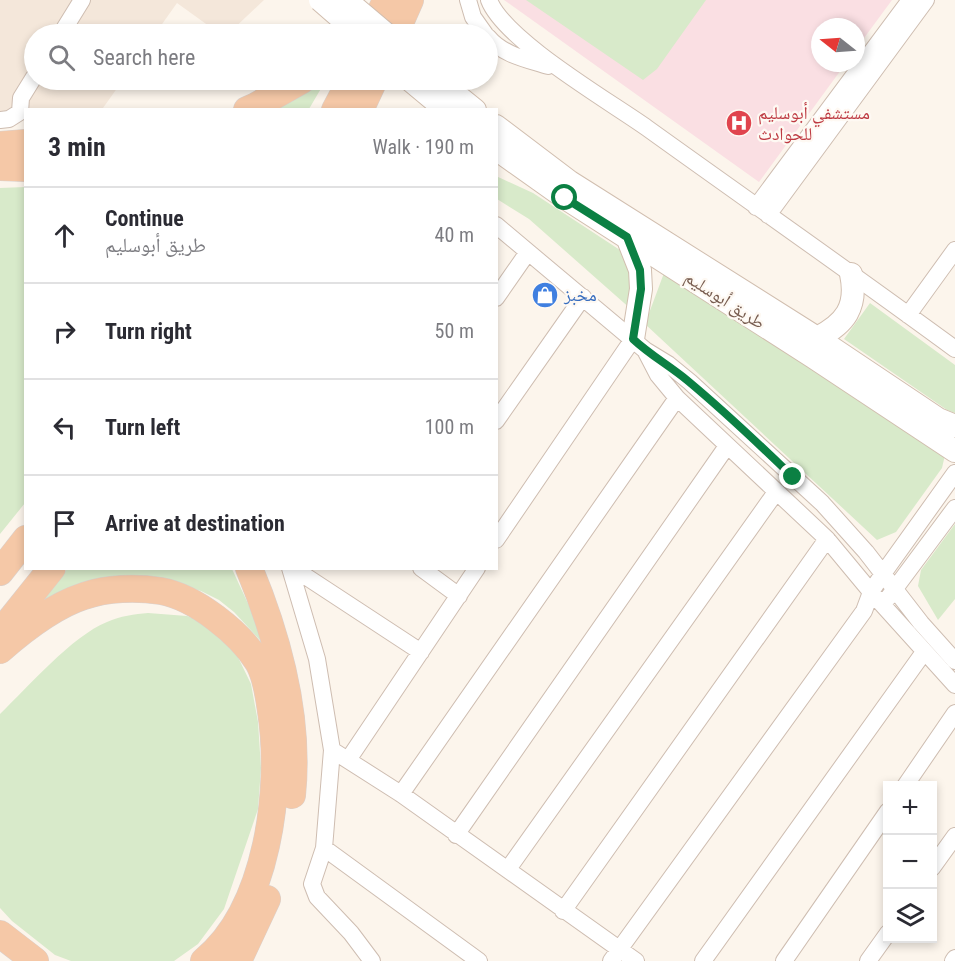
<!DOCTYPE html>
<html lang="en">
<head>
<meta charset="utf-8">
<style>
	:root { --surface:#fff; --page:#f7f7f7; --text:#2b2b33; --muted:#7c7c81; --line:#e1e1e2 }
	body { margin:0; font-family:"Roboto Condensed","Noto Naskh Arabic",sans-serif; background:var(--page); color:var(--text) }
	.controls { position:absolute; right:18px; bottom:18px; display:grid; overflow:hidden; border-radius:0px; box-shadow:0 3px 9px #0003 }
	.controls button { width:54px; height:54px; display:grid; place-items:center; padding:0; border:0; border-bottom:2px solid var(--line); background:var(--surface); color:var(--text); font:30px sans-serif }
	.compass { position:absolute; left:811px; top:18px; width:54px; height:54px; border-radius:50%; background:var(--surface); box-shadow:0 3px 9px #0003; rotate:287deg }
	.stop { position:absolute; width:18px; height:18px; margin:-14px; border:4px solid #0b8043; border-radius:50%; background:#fff }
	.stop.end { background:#0b8043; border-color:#fff; box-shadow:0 2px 6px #0008 }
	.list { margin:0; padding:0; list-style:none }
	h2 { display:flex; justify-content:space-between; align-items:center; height:78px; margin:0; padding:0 24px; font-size:26px }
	h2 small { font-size:20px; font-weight:400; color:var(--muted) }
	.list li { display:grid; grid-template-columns:39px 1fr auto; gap:18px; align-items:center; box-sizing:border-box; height:96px; padding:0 24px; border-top:2px solid var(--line) }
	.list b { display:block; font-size:22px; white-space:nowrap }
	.list p { margin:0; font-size:20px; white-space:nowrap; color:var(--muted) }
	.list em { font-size:20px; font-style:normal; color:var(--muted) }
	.icon { flex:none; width:33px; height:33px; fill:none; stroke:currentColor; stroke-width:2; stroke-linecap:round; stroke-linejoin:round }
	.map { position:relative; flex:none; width:955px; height:961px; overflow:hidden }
	.search { position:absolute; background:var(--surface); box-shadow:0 3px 9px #0003; left:24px; top:24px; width:474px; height:66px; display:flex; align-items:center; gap:15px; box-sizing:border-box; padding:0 21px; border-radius:33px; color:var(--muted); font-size:22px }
	.panel { position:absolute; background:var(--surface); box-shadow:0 3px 9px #0003; left:24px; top:108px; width:474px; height:462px; border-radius:0px }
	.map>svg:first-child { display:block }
	.residential { fill:#f4e7da }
	.medical { fill:#fadfe3 }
	.green { fill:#d8eaca }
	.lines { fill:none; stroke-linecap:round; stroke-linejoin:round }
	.minor-casing { stroke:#cebdb1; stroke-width:18 }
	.secondary-casing { stroke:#d1beaf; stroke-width:24 }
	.trunk-casing { stroke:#d9d1ce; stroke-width:28 }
	.minor { stroke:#fff; stroke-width:16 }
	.secondary { stroke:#fff; stroke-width:22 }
	.trunk { stroke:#f5c8a7; stroke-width:27 }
	.secondary-bridge-casing { stroke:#d1beaf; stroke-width:24; stroke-linecap:butt }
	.secondary-bridge { stroke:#fff; stroke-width:22 }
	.route { stroke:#0b8043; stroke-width:8 }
	.labels { text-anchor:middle; stroke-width:4.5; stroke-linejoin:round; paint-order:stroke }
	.health-label { font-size:18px; fill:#be3a42; stroke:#fef9f3; text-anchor:start }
	.shop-label { font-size:18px; fill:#366cbe; stroke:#fef9f3; text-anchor:start }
	.street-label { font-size:18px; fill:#775c4f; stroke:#fef9f3 }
</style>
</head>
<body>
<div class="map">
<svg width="955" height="961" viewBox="0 0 955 961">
	<rect width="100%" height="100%" fill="#fcf5ec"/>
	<!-- residential -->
	<path class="residential" d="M0,0H264L228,34H220L177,3L155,34H34V80H123L103,108L26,110L0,114Z"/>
	<!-- medical -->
	<path class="medical" d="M504,0H892L856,49V27H820V63H846L759,182Z"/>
	<!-- green -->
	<path class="green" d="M526,0H706L657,69L643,80Z
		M304,80H326L309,109L262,110Z
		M496,176L533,193L623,252L629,271L632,310L529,219L497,199Z
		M25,187V503L0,534V188Z
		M664,273L945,455L942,468L896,532L877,540L645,324Z
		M870,303L955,365V413L947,410L844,339Z
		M955,524V599L938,620L918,586L921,570Z
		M67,569H232L270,651L234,612L219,600L201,591L161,579L26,623Z
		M148,613L187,616L204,623L235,651L251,684L258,722L261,768L258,809L224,909L198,944L174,961H71L55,955L12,921L0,908V714C28,687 72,636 107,622C120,616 135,614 148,613Z"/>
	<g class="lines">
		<defs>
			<path id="minor" d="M468,0L473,17L485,34
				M489,0C504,40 609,101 647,128C750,202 853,274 955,349
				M61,34L82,0
				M488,37C503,55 526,59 548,66
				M0,120L9,119L20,112L21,98L34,77
				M756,207L910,0
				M768,215L926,0
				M496,225L645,350L668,364L690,382L822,503L866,552L921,623L955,661
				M496,298L528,252
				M908,315L955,250
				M645,350L658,375L677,398L827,539L871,592L955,685
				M496,421L583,297
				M496,540L633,339
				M290,568L317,659L332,750L324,848L312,884L317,897L351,933L372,961
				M293,568L421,652
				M421,568L459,596
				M888,598L955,508
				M332,750L401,794L636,961
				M348,760L477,568
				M905,786L955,713
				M401,794L677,398
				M456,835L727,446
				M324,848L479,961
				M932,868L955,836
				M508,869L776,492
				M563,911L827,539
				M611,961L864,611L871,592L882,575L955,473
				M703,961L924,652
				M784,961L888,811
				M868,961L888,933
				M953,961L955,958"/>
			<path id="secondary" d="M410,80L446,110
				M438,80L475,110
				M496,126L570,182L817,338L938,419L955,426
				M496,149L565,198L813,357L955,451
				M627,237L640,270L641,289L633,339
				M817,338C845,324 858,307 851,274"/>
			<path id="trunk" d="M371,34L386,0
				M395,34L410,0
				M247,110L256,106L302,80
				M335,110L351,80
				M360,110L374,80
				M0,145L26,143
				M0,167L26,168
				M249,568C279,640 300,718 292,795
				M0,572L26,539
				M0,633L52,568
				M0,650C24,629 53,606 84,596C107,588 136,587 161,591C195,597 240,633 258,662C266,675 269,696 271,711C283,788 268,909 204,961
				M0,934L35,961
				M238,961L267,899"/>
		</defs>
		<!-- minor casing -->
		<use href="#minor" class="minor-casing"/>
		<!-- secondary casing -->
		<use href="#secondary" class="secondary-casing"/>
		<!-- trunk casing -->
		<use href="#trunk" class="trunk-casing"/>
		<!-- minor -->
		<use href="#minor" class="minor"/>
		<!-- secondary -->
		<use href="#secondary" class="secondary"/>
		<!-- trunk -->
		<use href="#trunk" class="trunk"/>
		<defs>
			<path id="secondary-bridge" d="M320,0L359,34
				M346,0L386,34"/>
		</defs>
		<!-- secondary-bridge casing -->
		<use href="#secondary-bridge" class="secondary-bridge-casing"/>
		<!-- secondary-bridge -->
		<use href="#secondary-bridge" class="secondary-bridge"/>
	</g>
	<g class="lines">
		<!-- route -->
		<path class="route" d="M565,198L627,237L640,270L641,289L633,339C650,355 670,366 688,381C724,411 759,444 793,477"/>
	</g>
	<!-- icons -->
	<defs>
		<symbol id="hospital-disc" viewBox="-11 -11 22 22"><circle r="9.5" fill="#e0444e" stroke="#fef9f3"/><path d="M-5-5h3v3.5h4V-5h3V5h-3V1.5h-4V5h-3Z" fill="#fff"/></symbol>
		<symbol id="shop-disc" viewBox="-11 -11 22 22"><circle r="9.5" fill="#3f7fe0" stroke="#fef9f3"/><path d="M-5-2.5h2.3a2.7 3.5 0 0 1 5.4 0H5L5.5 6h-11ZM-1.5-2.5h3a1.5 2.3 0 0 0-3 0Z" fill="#fff"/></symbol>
	</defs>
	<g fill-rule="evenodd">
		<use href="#hospital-disc" x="724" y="108" width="30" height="30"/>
		<use href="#shop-disc" x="530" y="280" width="30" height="30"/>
	</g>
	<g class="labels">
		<!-- health labels -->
		<g class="health-label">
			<text x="758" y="119">مستشفي أبوسليم<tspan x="758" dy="21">للحوادث</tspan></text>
		</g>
		<!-- shop labels -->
		<g class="shop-label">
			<text x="564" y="301">مخبز</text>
		</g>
		<!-- street labels -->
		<g class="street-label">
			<text transform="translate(725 300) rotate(33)" y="6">طريق أبوسليم</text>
		</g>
	</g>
</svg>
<div class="controls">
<button>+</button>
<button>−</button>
<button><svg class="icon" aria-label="layers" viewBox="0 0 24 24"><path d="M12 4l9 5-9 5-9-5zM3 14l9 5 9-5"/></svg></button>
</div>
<svg class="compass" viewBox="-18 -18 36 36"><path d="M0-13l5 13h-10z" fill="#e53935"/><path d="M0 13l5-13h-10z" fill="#7c7c81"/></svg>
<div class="stop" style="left:565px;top:198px"></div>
<div class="stop end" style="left:793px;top:477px"></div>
<div class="search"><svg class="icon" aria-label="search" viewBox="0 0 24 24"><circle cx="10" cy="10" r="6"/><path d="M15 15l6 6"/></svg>Search here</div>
<section class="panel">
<h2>3 min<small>Walk · 190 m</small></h2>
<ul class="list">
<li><svg class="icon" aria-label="ahead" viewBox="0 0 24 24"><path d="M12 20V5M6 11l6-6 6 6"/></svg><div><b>Continue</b><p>طريق أبوسليم</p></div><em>40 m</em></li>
<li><svg class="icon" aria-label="right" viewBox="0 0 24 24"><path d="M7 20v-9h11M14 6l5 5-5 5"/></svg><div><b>Turn right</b></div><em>50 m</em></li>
<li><svg class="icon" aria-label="left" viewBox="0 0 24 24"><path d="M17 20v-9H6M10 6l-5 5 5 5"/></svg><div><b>Turn left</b></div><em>100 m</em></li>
<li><svg class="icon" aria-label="arrive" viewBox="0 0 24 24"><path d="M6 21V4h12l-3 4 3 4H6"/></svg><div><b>Arrive at destination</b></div></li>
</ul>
</section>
</div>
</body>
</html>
